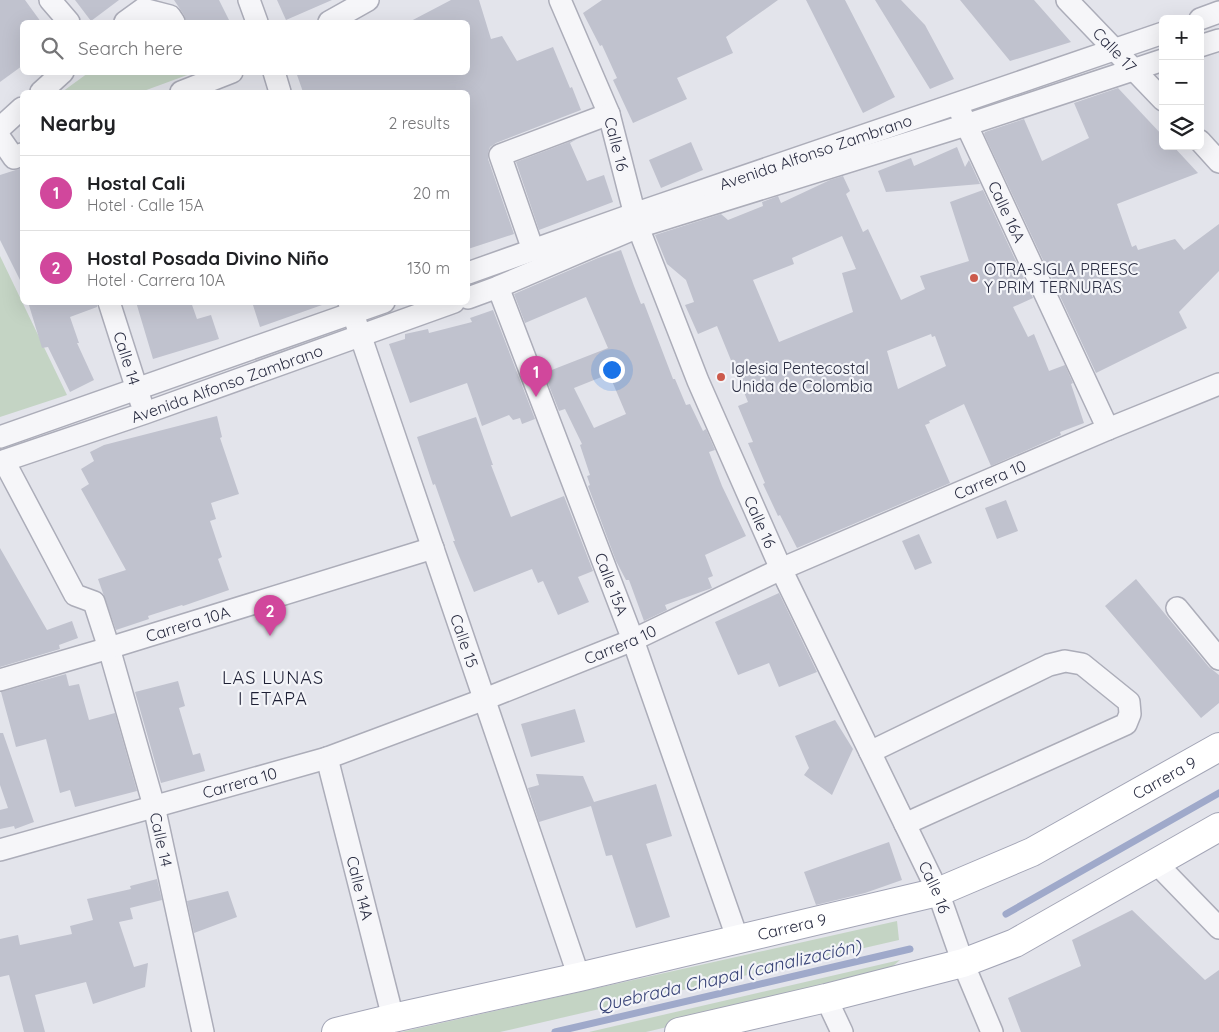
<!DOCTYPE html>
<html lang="en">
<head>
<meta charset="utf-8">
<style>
	:root { --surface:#fff; --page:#f2f2f2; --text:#202124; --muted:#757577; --line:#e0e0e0; --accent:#cc5a4c }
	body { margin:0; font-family:Quicksand,sans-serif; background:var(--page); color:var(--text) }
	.controls { position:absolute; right:15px; top:15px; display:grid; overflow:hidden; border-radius:8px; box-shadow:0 5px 20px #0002 }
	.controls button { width:45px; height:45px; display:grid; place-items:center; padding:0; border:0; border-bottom:1px solid var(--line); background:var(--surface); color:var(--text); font:25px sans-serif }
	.you { position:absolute; left:611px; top:369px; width:18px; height:18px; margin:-12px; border:4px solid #fff; border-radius:50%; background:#1a73e8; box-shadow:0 0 0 8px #1a73e833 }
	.badge { display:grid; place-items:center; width:32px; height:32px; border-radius:50%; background:var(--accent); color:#fff; font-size:16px; font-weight:700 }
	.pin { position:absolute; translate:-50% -41px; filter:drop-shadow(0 1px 2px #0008) }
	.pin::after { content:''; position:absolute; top:26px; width:18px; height:15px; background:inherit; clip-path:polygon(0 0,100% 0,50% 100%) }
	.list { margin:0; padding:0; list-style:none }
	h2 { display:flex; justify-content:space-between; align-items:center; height:65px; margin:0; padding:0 20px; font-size:21px }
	h2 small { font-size:16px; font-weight:400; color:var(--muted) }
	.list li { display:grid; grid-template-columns:32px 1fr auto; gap:15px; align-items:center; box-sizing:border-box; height:75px; padding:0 20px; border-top:1px solid var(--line) }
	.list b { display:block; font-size:19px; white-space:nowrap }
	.list p { margin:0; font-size:16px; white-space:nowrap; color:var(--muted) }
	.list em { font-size:16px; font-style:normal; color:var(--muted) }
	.icon { flex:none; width:28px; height:28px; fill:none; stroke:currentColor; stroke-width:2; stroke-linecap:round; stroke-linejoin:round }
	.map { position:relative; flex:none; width:1219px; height:1032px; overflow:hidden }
	.search { position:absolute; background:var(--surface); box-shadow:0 5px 20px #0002; left:20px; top:20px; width:450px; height:55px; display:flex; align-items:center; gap:12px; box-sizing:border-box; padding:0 18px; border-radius:8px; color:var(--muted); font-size:19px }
	.panel { position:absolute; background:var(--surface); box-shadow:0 5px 20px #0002; left:20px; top:90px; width:450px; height:215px; border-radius:8px }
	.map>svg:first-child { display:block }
	.green { fill:#c4d4c4 }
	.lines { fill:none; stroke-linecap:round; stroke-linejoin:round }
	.stream { stroke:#9fa9ca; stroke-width:7 }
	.building { fill:#c0c2ce; fill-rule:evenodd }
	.minor-casing { stroke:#acadb9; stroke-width:24 }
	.major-casing { stroke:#a3a5b6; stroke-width:30 }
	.minor { stroke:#f6f6f9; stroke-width:21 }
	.major { stroke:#fff; stroke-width:28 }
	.poi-dot { fill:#cc5a4c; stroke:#f3f4f8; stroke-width:2 }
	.labels { text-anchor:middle; stroke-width:4.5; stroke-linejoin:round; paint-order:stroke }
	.street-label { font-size:16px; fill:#2b2e43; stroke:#f3f4f8 }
	.poi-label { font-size:16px; fill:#2b2e43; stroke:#f3f4f8; text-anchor:start }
	.neighbourhood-label { font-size:18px; letter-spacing:1px; fill:#1d1f34; stroke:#f3f4f8 }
	.water-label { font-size:18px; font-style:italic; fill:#364276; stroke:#f3f4f8 }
</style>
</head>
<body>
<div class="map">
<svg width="1219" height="1032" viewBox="0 0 1219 1032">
	<rect width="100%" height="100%" fill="#e3e4eb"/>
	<!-- green -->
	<path class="green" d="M189,72L190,74L141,92H62L88,73Z
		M0,256L67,395L0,417Z
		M897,921L899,940L500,1032H401Z
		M900,960L880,977L646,1032H589Z"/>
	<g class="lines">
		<!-- stream -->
		<path class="stream" d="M1006,914L1219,793
			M555,1032L910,949"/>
	</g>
	<!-- building -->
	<path class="building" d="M0,0H25L41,22H22V66L0,82Z
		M75,0H119L91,21Z
		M174,0H219L230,22H186L184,15Z
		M277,0H332L286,20Z
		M451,0H479L491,39L502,36L517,61L553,47L570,88L572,87L581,110L496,143L490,147L488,153V159L514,234L468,249V92H303L296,72H468V22H409Z
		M602,0H778L726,37L733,53L677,78L687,99L633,123L613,80L617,78L602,45L600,46L583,13Z
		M806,0H845L895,97L863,113Z
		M875,0H901L925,25L954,79L930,89Z
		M960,0H1034L1071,42L1010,61Z
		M1118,88L1163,136V146H1173L1198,173L1117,204L1132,247L1136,245L1138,250L1175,239L1184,250L1219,224V271L1179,312L1187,328L1096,373L984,134L985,132L1024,119L1042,161L1089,138L1074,103Z
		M577,139L570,143L587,181L604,175L613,202L539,230L516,162Z
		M691,142L703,170L661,188L649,160Z
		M957,147L965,167L969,160L980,184L886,192L878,171L911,158L914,166Z
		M22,168V284L0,240V175Z
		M843,176L850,191L846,194L863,232L868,229L901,300L925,289L920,276L969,261L950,202L983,190L1033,298L1013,307L1028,337L1034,334L1049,371L1065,365L1073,383L1071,384L1084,423L1060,432L1061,435L991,466L964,404L929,421L930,423L925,425L950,483L797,548L780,515L778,516L763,484L765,483L748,443L753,442L738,406L748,402L717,326L698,334L685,305L694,302L686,280L667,264L655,235L721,214L728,220L763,206L762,202L778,196L781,203L830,180ZM842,236L856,269L842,273L853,312L779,342L753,280L794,264L792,258ZM931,334L932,337L935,336L946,366L898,389L887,351Z
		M621,250L634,286L641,304L644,303L673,379H675L686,405L690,404L703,431L706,429L715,450L709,452L722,486L746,536L705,555L713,576L708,578L712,588L665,605L667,610L644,621L629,580H626L616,561L588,486L590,485L587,476L590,475L580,445L582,444L565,409L559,411L544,373L608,348L586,297L525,323L514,294L598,258ZM609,374L626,414L594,428L574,388Z
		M28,302H97V307L70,317L79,343H77L94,380L70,392L48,347L42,348Z
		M136,302H191L197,319L211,315L219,339L153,359Z
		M252,302H322V305L260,327Z
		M493,310L535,419L522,424L520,418L513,420L509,415L482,426L467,383L410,403L389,344L405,339V334L428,329L429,333L472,322L470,318Z
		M217,416L222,437L220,438L239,494L211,503L216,519L210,521L222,557L218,559L229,590L183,606L182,605L148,616L149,619L116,630L98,579L126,570L81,489L89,484L81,469L94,461L90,452L104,445Z
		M476,417L493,465H491L511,517L564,496L593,571L578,577L589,602L558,615L543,581L538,583L532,569L474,592L453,541H455L435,484L433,485L417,437Z
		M1006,500L1018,531L997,539L985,508Z
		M919,534L932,563L915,570L902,541Z
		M0,548L47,630L72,621L78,638L59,645L60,649L0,667Z
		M1136,579L1209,667L1219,675V703L1201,718L1105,606Z
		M779,593L817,672L779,687L769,663L738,675L715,622Z
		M66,674L69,686L79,684L89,720L115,713L137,791L75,807L70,790L60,793L46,739L16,747L1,692Z
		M178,681L185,706L179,708L193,755L200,753L205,771L161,783L135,692Z
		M575,709L585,742L531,757L521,724Z
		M835,720L853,749L832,795L804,775L809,768L795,736Z
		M0,733H3L34,822L15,829L14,826L0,829V810L8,808L0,785Z
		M536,774L583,776L594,802L656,784L672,836L646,844L670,917L636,928L612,855L606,856L591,806L539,822L528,788L539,785Z
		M889,842L902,880L865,893L816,905L804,872Z
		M157,879L162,900L130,908L133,919L119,922L134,967L148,963L145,987L93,1004L86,982L35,995L45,1032H24L9,975L0,977V939L18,935L20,945L72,934L70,926L93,920L87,899L131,889L130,886Z
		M228,891L237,917L194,933L187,901Z
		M1132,910L1205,980L1219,970V1032H1021L1008,998L1081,966L1072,940Z"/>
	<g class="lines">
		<defs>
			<g id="minor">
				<path d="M50,0L69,22"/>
				<path d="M249,0L257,22"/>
				<path id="s1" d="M560,0L609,114L638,227L698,381L781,569L938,892L963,963L992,1032"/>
				<path id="s2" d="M1067,0L1163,100"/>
				<path d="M1200,19L1219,12"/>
				<path d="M125,22L143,9L170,16L174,22"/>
				<path d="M329,22L368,0"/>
				<path d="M1200,46L1219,40"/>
				<path d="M274,72L280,92"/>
				<path d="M41,92L63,72"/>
				<path d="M181,92L232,72"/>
				<path id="s3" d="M960,111L1108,429"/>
				<path d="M0,128L22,108"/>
				<path d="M0,138L14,158L22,154"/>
				<path d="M1200,141L1219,162"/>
				<path d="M533,250L500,155L609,114"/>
				<path id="s4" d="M468,273L634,214L1163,33"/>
				<path id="s5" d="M498,287L633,640L738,940"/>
				<path d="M468,298L498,287L638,227L966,125L1163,60"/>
				<path id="s6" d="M109,302L141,402"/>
				<path id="s7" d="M349,302L579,977"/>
				<path d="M0,437L384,302"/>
				<path id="s8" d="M4,461L75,595L94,602L109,648L154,806L203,1032"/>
				<path id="s9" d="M0,462L145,413L454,302"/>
				<path d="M1177,608L1219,659"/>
				<path id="s10" d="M0,680L109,648L433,548"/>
				<path d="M870,752L1049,665L1065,661L1082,664L1129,702L1130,714L1126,724L905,824"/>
				<path id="s11" d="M327,758L393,1018"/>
				<path id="s12" d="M0,850L327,758L485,699L633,640L781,569L1108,429L1219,384"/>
				<path d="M1156,863L1219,928"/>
				<path d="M826,998L842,1032"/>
			</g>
			<g id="major">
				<path id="s13" d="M336,1032L393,1018L579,977L938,892L1032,852L1219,747"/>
				<path d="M679,1032L826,998L963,963L1015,943L1219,827"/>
			</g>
		</defs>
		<!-- minor casing -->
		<use href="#minor" class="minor-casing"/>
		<!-- major casing -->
		<use href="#major" class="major-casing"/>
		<!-- minor -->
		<use href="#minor" class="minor"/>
		<!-- major -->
		<use href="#major" class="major"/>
	</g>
	<!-- markers -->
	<g class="poi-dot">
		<circle cx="974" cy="278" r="5"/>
		<circle cx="721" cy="377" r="5"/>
	</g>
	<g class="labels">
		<!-- street labels -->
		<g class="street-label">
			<text dy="6" stroke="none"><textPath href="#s2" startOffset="69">Calle 17</textPath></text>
			<text dy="6" stroke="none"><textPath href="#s1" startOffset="155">Calle 16</textPath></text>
			<text dy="6" stroke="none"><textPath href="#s4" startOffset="368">Avenida Alfonso Zambrano</textPath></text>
			<text dy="6" stroke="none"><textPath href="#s3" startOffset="111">Calle 16A</textPath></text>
			<text dy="6" stroke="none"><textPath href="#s6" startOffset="59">Calle 14</textPath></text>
			<text dy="6" stroke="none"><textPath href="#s9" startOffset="240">Avenida Alfonso Zambrano</textPath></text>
			<text dy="6" stroke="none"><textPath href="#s12" startOffset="1059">Carrera 10</textPath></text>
			<text dy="6" stroke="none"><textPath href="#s1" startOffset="560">Calle 16</textPath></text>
			<text dy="6" stroke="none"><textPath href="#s5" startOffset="318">Calle 15A</textPath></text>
			<text dy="6" stroke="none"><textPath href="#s10" startOffset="196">Carrera 10A</textPath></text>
			<text dy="6" stroke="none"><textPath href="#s7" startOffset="358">Calle 15</textPath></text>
			<text dy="6" stroke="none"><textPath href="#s12" startOffset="654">Carrera 10</textPath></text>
			<text dy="6" stroke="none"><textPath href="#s13" startOffset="872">Carrera 9</textPath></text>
			<text dy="6" stroke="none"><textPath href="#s12" startOffset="249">Carrera 10</textPath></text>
			<text dy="6" stroke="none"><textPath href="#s8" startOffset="419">Calle 14</textPath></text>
			<text dy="6" stroke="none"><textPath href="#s11" startOffset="134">Calle 14A</textPath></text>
			<text dy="6" stroke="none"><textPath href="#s1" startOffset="965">Calle 16</textPath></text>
			<text dy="6" stroke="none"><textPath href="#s13" startOffset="468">Carrera 9</textPath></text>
		</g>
		<!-- poi labels -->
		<g class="poi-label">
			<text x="984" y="275">OTRA-SIGLA PREESC<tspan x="984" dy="18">Y PRIM TERNURAS</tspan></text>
			<text x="731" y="374">Iglesia Pentecostal<tspan x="731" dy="18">Unida de Colombia</tspan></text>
		</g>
		<!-- neighbourhood labels -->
		<g class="neighbourhood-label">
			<text x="273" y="684">LAS LUNAS<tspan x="273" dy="21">I ETAPA</tspan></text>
		</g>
		<!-- water labels -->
		<g class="water-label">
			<text transform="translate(729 976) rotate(-13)" y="6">Quebrada Chapal (canalización)</text>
		</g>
	</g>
</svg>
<div class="controls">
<button>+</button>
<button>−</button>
<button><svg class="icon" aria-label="layers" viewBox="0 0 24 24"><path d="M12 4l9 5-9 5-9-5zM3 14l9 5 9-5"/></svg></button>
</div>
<div class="you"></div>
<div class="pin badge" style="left:536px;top:397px;background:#d1479c">1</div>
<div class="pin badge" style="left:270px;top:636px;background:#d1479c">2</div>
<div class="search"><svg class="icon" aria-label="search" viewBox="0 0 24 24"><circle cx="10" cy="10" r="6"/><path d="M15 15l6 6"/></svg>Search here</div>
<section class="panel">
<h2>Nearby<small>2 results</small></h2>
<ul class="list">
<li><span class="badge" style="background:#d1479c">1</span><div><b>Hostal Cali</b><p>Hotel · Calle 15A</p></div><em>20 m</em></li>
<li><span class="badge" style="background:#d1479c">2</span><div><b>Hostal Posada Divino Niño</b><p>Hotel · Carrera 10A</p></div><em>130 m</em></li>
</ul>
</section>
</div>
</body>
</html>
